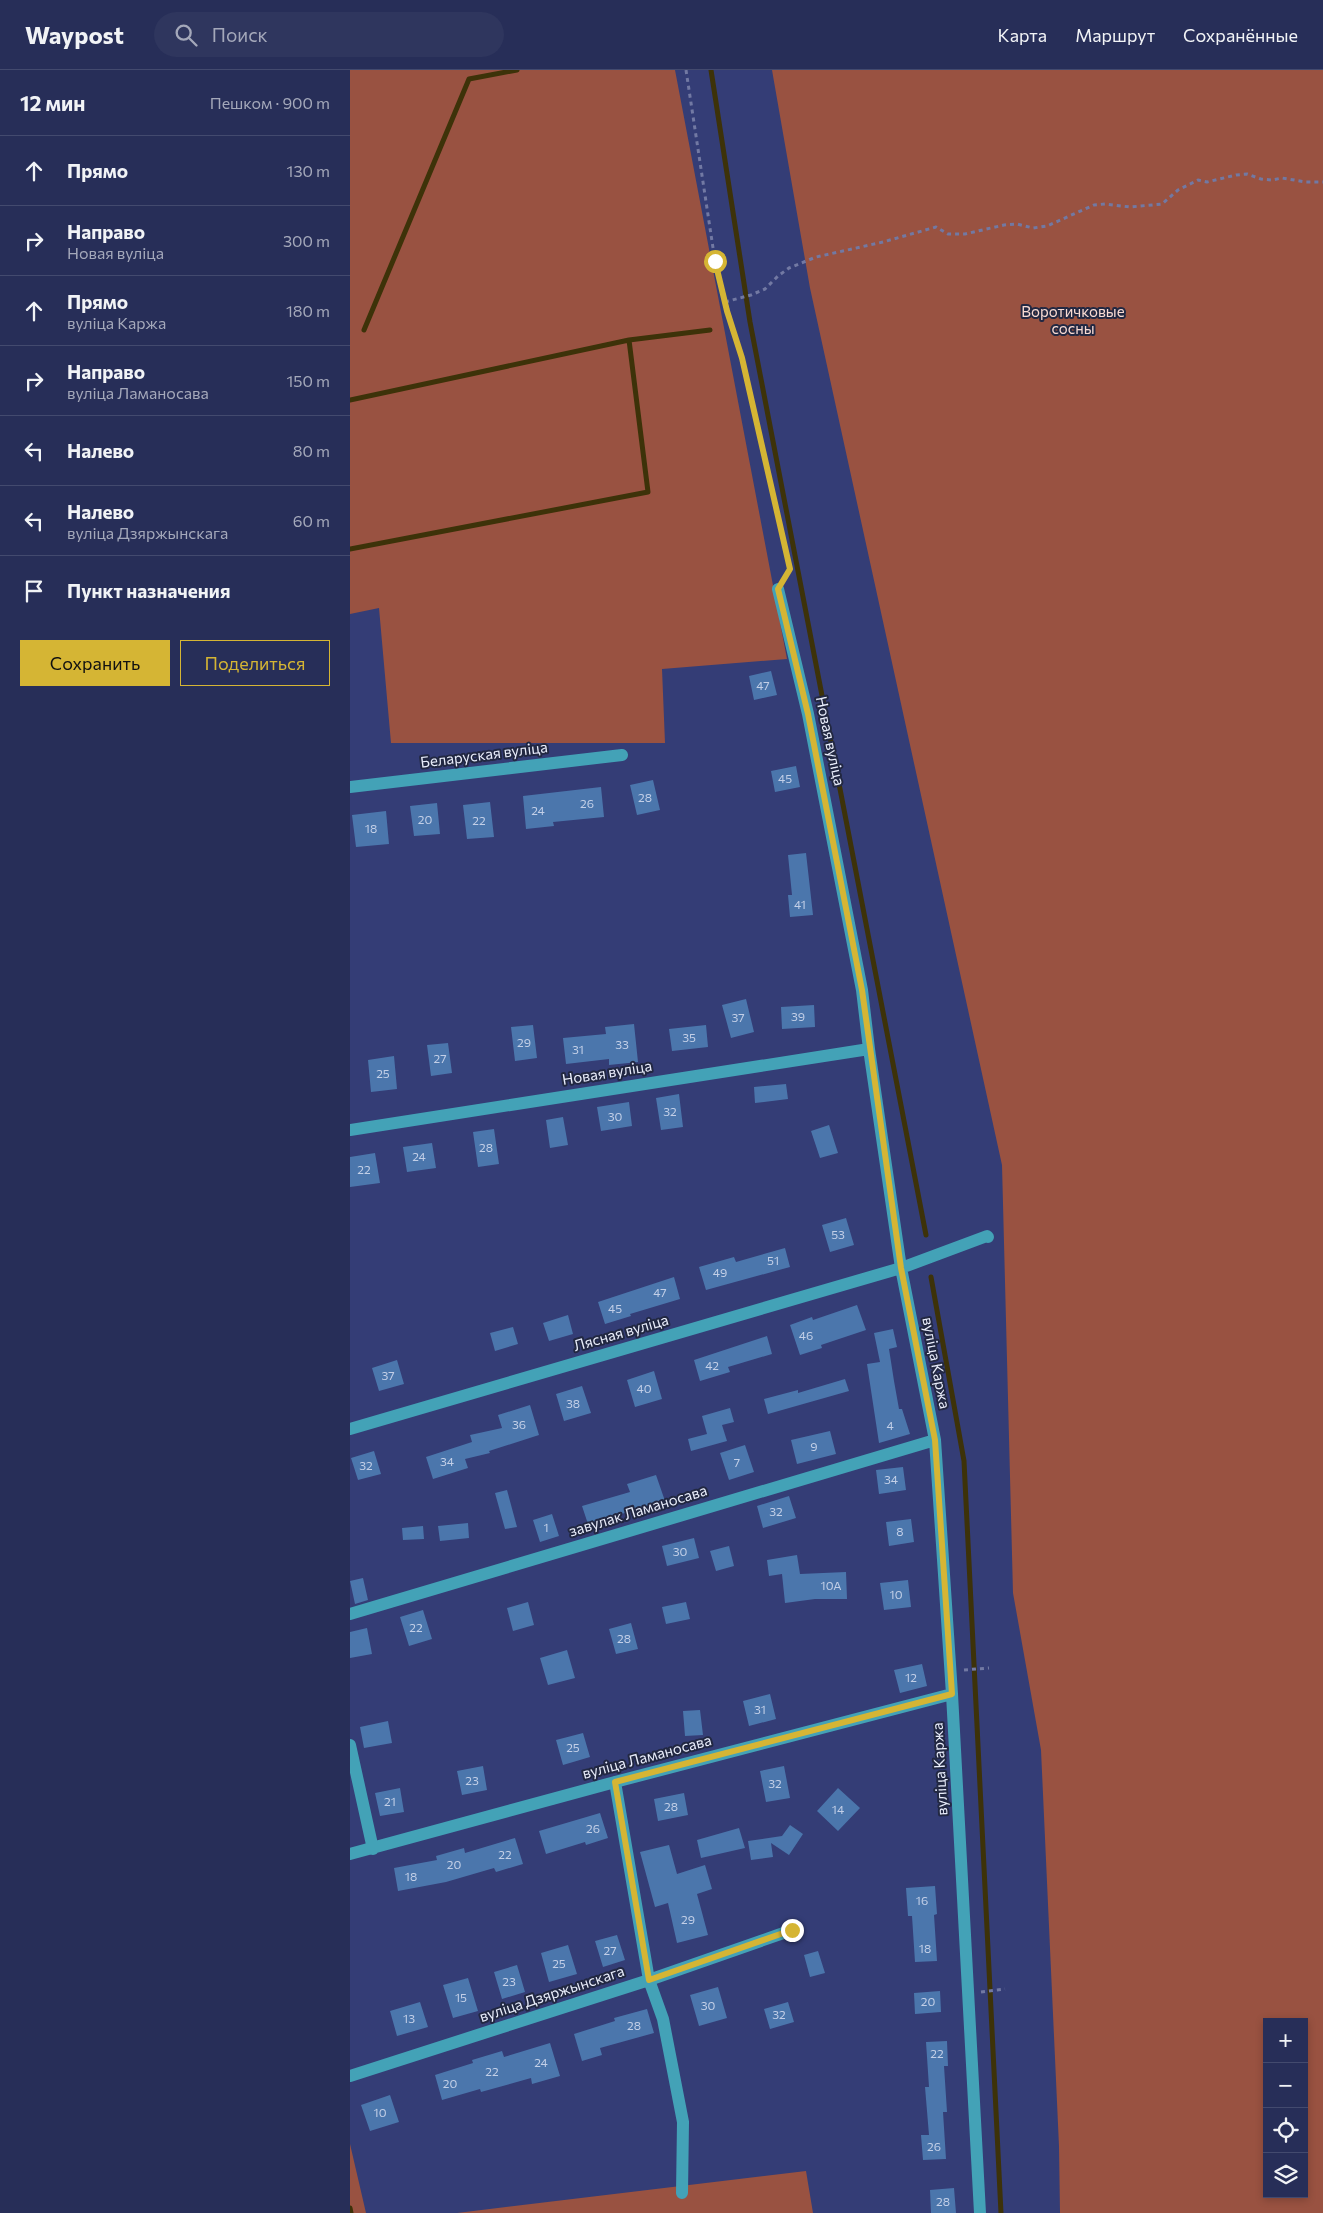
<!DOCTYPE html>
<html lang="ru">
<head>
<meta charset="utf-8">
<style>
	:root { --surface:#272e58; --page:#2f365e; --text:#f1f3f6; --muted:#a4a8ba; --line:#434a6e; --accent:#d5b534 }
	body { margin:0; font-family:Commissioner,sans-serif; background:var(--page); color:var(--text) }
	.controls { position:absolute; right:15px; bottom:15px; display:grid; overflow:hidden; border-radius:0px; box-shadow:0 2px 8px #0003 }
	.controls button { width:45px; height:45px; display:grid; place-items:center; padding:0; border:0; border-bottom:1px solid var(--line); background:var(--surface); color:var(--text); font:25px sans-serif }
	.stop { position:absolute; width:15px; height:15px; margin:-11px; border:4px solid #d5b534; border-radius:50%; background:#fff }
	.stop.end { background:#d5b534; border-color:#fff; box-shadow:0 1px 5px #0008 }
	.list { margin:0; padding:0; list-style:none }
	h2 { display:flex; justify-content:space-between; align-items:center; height:65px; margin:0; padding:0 20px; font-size:21px }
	h2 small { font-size:16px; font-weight:400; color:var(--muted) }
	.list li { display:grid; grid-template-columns:32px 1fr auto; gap:15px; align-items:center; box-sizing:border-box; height:70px; padding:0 20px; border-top:1px solid var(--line) }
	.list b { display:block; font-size:19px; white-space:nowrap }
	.list p { margin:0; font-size:16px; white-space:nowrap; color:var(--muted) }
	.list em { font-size:16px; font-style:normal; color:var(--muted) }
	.actions { display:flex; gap:10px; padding:15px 20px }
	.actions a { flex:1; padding:11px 0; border:1px solid var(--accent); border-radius:0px; text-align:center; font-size:18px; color:var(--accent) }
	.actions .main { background:var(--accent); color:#111 }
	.icon { flex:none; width:28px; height:28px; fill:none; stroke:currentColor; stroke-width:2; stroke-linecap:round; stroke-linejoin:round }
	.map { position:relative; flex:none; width:973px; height:2143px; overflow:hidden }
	header { display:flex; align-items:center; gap:30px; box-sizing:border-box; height:70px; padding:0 25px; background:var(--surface); border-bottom:1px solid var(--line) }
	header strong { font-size:24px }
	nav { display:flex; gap:28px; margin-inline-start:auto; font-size:18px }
	.search { width:350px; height:45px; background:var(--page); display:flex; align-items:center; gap:12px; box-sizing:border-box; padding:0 18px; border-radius:28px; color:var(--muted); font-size:19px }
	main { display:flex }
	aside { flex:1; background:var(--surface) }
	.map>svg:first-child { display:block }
	.green { fill:#995241; fill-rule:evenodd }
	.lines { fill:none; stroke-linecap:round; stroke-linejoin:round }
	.stream { stroke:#3d3209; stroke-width:5 }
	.building { fill:#4b76ac }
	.path { stroke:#7279a3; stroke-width:3; stroke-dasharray:4 4; stroke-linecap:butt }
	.minor { stroke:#43a2b7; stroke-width:12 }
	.route { stroke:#d5b534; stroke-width:6 }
	.labels { text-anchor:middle; stroke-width:4; stroke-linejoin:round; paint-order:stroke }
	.number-label { font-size:12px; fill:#c2cfe7 }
	.park-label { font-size:15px; fill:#f9dbd3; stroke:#222842 }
	.street-label { font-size:15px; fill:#e9edfb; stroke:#222842 }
</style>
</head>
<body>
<header>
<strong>Waypost</strong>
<div class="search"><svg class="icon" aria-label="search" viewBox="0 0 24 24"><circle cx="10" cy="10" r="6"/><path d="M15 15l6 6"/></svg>Поиск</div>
<nav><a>Карта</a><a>Маршрут</a><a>Сохранённые</a></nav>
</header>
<main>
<aside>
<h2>12 мин<small>Пешком · 900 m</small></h2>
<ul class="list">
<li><svg class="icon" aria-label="ahead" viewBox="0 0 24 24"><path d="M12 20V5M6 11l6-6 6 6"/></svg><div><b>Прямо</b></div><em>130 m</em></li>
<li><svg class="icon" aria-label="right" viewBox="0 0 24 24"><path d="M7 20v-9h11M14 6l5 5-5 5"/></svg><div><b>Направо</b><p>Новая вуліца</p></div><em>300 m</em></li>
<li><svg class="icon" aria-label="ahead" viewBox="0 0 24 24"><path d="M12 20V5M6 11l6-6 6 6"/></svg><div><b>Прямо</b><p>вуліца Каржа</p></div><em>180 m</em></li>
<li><svg class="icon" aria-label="right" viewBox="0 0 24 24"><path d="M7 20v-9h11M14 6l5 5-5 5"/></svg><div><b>Направо</b><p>вуліца Ламаносава</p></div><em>150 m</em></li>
<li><svg class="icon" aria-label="left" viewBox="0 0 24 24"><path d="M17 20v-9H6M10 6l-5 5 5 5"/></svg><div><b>Налево</b></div><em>80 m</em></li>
<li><svg class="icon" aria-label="left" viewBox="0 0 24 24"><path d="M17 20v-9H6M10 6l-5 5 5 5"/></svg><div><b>Налево</b><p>вуліца Дзяржынскага</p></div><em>60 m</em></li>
<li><svg class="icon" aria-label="arrive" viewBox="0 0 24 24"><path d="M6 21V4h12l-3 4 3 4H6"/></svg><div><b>Пункт назначения</b></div></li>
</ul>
<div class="actions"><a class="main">Сохранить</a><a>Поделиться</a></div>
</aside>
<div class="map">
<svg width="973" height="2143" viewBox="0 0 973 2143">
	<rect width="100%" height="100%" fill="#343d76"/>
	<!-- green -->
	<path class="green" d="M0,0H325L437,589L312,599L315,673H41L29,538L0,544Z
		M422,0H973V2143H710L709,2076L691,1680L663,1523L652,1095L460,218ZM917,1952H954V2124H917Z
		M0,2074L16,2143H0Z
		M456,2101L463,2143H107Z"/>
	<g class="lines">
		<!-- stream -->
		<path class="stream" d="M361,0L400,252L576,1165
			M14,260L119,9L167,0
			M0,330L279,270L360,260
			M0,479L298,422L279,270
			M581,1207L614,1391L651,2143
			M0,2138L1,2143"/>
	</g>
	<!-- building -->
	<path class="building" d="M421,601L427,625L404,630L399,606Z
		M446,696L450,717L425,722L421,701Z
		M303,710L310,740L287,745L280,715Z
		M251,717L254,747L203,752L204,756L176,759L173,726Z
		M140,732L144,767L117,769L113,735Z
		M87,733L90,764L64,766L60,736Z
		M36,741L39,774L6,777L2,745Z
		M456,783L463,845L440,847L438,825H442L438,785Z
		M396,929L404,962L381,968L372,935Z
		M464,935L465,957L432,959L431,937Z
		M284,954L288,992L259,995V989L216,994L213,968L256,964L255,957Z
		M183,955L187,988L165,991L161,957Z
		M356,955L358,977L322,981L319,959Z
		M98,973L102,1003L81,1006L77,975Z
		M44,986L47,1019L21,1022L18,990Z
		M436,1014L438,1029L405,1033L404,1017Z
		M329,1024L333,1057L311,1060L306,1028Z
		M279,1032L282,1056L251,1061L247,1037Z
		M213,1047L218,1075L200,1078L196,1050Z
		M479,1055L488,1083L470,1088L461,1061Z
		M144,1059L149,1094L128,1097L123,1062Z
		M82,1073L86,1098L57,1102L53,1077Z
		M25,1083L30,1113L0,1117V1087Z
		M496,1148L504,1175L480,1182L472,1155Z
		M435,1178L440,1197L356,1220L349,1197L384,1187L386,1192Z
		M324,1207L330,1229L280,1244L281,1246L255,1254L248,1232Z
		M507,1235L516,1260L471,1275L472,1278L450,1285L440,1255L462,1247L463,1250Z
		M218,1245L223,1264L199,1271L193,1253Z
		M163,1257L168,1274L145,1281L140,1263Z
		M543,1259L547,1277L539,1279L544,1311L549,1339H552L560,1364L529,1373L517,1294L530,1292L524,1263Z
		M417,1266L422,1284L378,1297L380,1302L350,1311L344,1290Z
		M47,1290L54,1314L29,1321L22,1298Z
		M304,1301L312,1329L285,1337L277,1310Z
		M495,1309L499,1321L418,1344L414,1329L448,1320V1323Z
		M232,1316L241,1343L214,1351L206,1324Z
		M180,1335L189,1365L139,1381L140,1383L115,1389L118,1398L83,1409L76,1387L122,1372L120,1365L152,1358L148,1345Z
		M380,1338L384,1352L372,1355L377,1371L341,1381L338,1369L357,1364L352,1346Z
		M480,1361L486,1384L447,1394L441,1370Z
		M395,1375L404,1402L379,1410L370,1383Z
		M24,1381L31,1404L8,1410L1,1388Z
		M553,1397L556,1420L529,1424L526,1400Z
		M306,1405L315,1431L238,1454L232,1436L280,1422L277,1414Z
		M157,1420L167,1457L155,1459L145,1423Z
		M439,1426L446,1448L413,1458L407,1436Z
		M202,1444L209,1466L190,1472L183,1450Z
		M561,1449L564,1472L539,1476L536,1452Z
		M118,1453L119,1468L90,1471L88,1456Z
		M73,1456L74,1469L53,1470L52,1458Z
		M344,1468L349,1488L317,1496L312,1476Z
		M379,1476L384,1496L366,1501L360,1481Z
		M447,1485L450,1504L496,1502L497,1529H465L435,1533L432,1504L419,1506L417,1490Z
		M13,1508L18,1530L5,1534L0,1511Z
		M558,1510L561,1537L534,1540L530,1513Z
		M178,1532L184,1555L163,1561L157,1538Z
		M336,1532L340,1549L316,1554L312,1537Z
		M73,1540L82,1569L59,1576L50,1547Z
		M281,1553L288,1579L266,1584L259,1559Z
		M17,1558L22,1584L0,1588V1562Z
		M217,1580L225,1608L198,1615L190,1588Z
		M572,1594L577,1616L550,1623L544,1600Z
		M420,1624L426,1649L399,1656L393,1631Z
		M350,1640L353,1665L335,1666L333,1641Z
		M38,1651L42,1673L14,1678L10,1657Z
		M233,1663L240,1687L213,1695L206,1670Z
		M133,1696L137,1720L112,1725L107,1701Z
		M434,1696L440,1728L416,1732L410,1701Z
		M50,1718L54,1742L30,1746L25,1723Z
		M488,1718L510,1738L488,1761L467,1741Z
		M334,1723L338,1745L308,1751L304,1729Z
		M250,1743L258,1768L236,1775L235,1772L196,1784L189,1761Z
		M440,1755L453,1764L439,1785L421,1773L423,1787L401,1790L398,1771L432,1766Z
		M389,1758L395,1778L351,1788L347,1770Z
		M165,1768L173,1794L146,1802L144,1798L96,1812L48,1821L44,1798L87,1790L86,1786L114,1778L115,1783Z
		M319,1775L327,1804L355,1795L362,1819L347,1824L358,1865L327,1873L318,1833L305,1837L290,1782Z
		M585,1816L587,1844L584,1845L587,1891L565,1892L562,1846H558L556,1818Z
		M267,1865L275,1890L253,1897L245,1871Z
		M218,1875L227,1904L199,1912L191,1883Z
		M468,1881L475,1903L460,1907L454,1885Z
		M167,1895L175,1922L152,1929L144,1902Z
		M118,1908L128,1941L103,1948L93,1915Z
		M368,1917L377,1948L349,1956L340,1925Z
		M590,1921L591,1942L565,1944L564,1923Z
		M70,1932L78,1957L47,1966L40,1941Z
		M438,1932L444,1952L420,1959L414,1939Z
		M297,1939L304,1963L250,1978L252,1985L232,1991L224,1964L265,1951L264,1948Z
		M597,1971L598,1996H594L597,2042H593L596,2089L573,2090L571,2065H579L575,2017H579L576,1972Z
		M200,1973L210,2006L182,2014L181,2008L131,2022L130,2019L92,2030L85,2005L123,1993L122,1990L152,1981L154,1987Z
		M40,2025L49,2052L20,2061L11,2035Z
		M604,2118L606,2143H581L580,2120Z"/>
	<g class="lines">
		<!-- path -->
		<path class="path" d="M336,0L365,191L391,288L440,499L434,509
			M375,232L401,225L415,219L428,206L439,198L466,187L533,172L586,157L598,164H615L654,155L667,154L683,158L697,156L744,135L755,134L780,137L812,134L828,120L848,110L857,112L886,105L897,104L911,109L922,110L932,108L956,112H973
			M614,1600L639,1598
			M631,1922L655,1919"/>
		<!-- minor -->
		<path class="minor" d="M428,519L458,644L512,920L519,979
			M0,717L272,685
			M0,1060L519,979L551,1198L585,1370L602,1624L630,2143
			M0,1359L551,1198L637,1166L638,1167
			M0,1544L585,1370
			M0,1675L23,1779
			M265,1712L299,1910L313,1949L333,2052L332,2123
			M0,1784L265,1712L602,1624
			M0,2006L299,1910L442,1860"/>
	</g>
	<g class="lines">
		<!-- route -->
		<path class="route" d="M365,191L377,241L392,288L440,499L428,519L458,644L512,920L551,1198L585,1370L602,1624L265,1712L299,1910L442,1860"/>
	</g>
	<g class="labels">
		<!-- number labels -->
		<g class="number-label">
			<text x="413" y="620">47</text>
			<text x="435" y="713">45</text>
			<text x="295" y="732">28</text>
			<text x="237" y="738">26</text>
			<text x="188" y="745">24</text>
			<text x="75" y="754">20</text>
			<text x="129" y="755">22</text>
			<text x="21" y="763">18</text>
			<text x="450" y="839">41</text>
			<text x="448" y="951">39</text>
			<text x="388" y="952">37</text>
			<text x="339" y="972">35</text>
			<text x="174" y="977">29</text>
			<text x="272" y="979">33</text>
			<text x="228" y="984">31</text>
			<text x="90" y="993">27</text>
			<text x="33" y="1008">25</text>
			<text x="320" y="1046">32</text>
			<text x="265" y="1051">30</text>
			<text x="136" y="1082">28</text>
			<text x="69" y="1091">24</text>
			<text x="14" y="1104">22</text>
			<text x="488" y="1169">53</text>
			<text x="423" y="1195">51</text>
			<text x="370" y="1207">49</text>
			<text x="310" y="1227">47</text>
			<text x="265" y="1243">45</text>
			<text x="456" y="1270">46</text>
			<text x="362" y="1300">42</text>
			<text x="38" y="1310">37</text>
			<text x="294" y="1323">40</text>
			<text x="223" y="1338">38</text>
			<text x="169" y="1359">36</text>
			<text x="540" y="1360">4</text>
			<text x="464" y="1381">9</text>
			<text x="97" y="1396">34</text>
			<text x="387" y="1397">7</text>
			<text x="16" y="1400">32</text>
			<text x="541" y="1414">34</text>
			<text x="426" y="1446">32</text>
			<text x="196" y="1462">1</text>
			<text x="550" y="1466">8</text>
			<text x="330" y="1486">30</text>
			<text x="481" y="1520">10А</text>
			<text x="546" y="1529">10</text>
			<text x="66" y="1562">22</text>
			<text x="274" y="1573">28</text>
			<text x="561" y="1612">12</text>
			<text x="410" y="1644">31</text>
			<text x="223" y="1682">25</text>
			<text x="122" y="1715">23</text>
			<text x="425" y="1718">32</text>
			<text x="40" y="1736">21</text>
			<text x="321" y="1741">28</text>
			<text x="488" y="1744">14</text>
			<text x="243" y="1763">26</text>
			<text x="155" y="1789">22</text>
			<text x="104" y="1799">20</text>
			<text x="61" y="1811">18</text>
			<text x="572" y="1835">16</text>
			<text x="338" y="1854">29</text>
			<text x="575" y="1883">18</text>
			<text x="260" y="1885">27</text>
			<text x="209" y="1898">25</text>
			<text x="159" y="1916">23</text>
			<text x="111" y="1932">15</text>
			<text x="578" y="1936">20</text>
			<text x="358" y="1940">30</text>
			<text x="429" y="1949">32</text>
			<text x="59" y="1953">13</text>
			<text x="284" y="1960">28</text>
			<text x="587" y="1988">22</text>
			<text x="191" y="1997">24</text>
			<text x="142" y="2006">22</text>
			<text x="100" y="2018">20</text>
			<text x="30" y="2047">10</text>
			<text x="584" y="2081">26</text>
			<text x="593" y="2136">28</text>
		</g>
		<!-- park labels -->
		<g class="park-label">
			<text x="723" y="247">Воротичковые<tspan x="723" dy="17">сосны</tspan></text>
		</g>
		<!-- street labels -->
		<g class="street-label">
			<text transform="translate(480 671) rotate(78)" y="5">Новая вуліца</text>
			<text transform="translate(134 685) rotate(-7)" y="5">Беларуская вуліца</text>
			<text transform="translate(257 1003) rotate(-9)" y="5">Новая вуліца</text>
			<text transform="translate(271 1263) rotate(-16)" y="5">Лясная вуліца</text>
			<text transform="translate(586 1293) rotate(79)" y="5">вуліца Каржа</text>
			<text transform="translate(288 1441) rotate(-17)" y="5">завулак Ламаносава</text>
			<text transform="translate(297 1687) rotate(-15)" y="5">вуліца Ламаносава</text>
			<text transform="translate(590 1699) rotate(-93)" y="5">вуліца Каржа</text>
			<text transform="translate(202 1924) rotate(-18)" y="5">вуліца Дзяржынскага</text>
		</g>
	</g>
</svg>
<div class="controls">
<button>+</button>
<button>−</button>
<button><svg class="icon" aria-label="locate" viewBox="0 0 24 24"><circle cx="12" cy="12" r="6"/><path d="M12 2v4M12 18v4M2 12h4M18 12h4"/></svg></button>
<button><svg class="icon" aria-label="layers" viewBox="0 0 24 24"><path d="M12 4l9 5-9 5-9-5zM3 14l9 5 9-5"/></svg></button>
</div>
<div class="stop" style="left:365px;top:191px"></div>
<div class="stop end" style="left:442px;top:1860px"></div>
</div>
</main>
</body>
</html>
